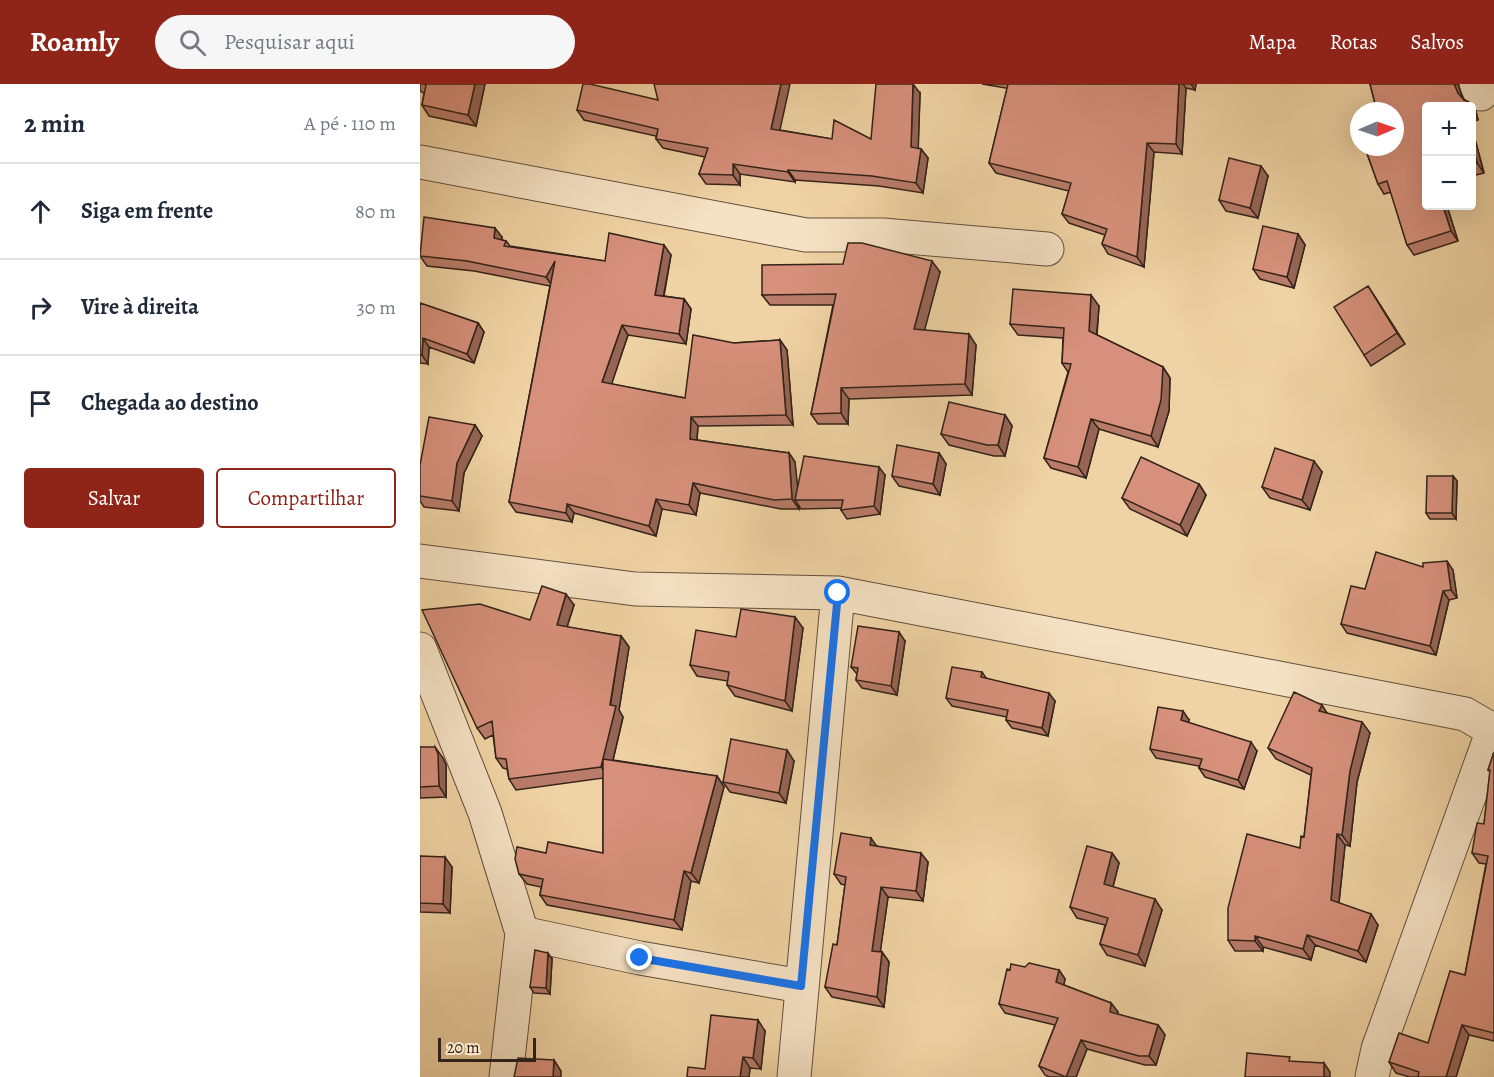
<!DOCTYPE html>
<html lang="pt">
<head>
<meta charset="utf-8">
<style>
	:root { --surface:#fff; --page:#f6f6f7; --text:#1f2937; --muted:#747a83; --line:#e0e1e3; --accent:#8f2418 }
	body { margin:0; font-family:Alegreya,serif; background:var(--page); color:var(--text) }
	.controls { position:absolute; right:18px; top:18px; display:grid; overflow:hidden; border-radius:6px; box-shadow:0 6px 24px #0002 }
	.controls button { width:54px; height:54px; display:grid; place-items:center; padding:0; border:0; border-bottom:2px solid var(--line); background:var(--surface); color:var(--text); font:30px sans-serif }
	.compass { position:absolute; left:930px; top:18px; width:54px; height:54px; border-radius:50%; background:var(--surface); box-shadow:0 6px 24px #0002; rotate:88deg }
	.scale { position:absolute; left:18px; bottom:15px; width:98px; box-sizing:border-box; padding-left:6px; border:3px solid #332319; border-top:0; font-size:16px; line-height:21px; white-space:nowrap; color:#332319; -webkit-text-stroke:4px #f5e2c4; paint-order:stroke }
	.stop { position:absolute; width:18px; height:18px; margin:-14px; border:4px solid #1a73e8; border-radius:50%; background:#fff }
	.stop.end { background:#1a73e8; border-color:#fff; box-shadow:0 2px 6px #0008 }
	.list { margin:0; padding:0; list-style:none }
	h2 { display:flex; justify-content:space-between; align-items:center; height:78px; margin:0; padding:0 24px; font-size:26px }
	h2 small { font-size:20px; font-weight:400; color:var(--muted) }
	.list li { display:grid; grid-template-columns:39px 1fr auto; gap:18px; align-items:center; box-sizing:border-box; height:96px; padding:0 24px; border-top:2px solid var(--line) }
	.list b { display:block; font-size:22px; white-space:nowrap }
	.list em { font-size:20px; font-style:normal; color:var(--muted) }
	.actions { display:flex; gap:12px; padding:18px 24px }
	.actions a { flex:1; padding:14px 0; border:2px solid var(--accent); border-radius:6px; text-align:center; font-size:21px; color:var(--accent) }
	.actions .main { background:var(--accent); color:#fff }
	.icon { flex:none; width:33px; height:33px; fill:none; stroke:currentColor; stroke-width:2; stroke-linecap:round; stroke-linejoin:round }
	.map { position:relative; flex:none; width:1074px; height:993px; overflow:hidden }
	header { display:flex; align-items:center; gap:36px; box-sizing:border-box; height:84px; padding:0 30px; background:var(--accent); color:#fff }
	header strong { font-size:28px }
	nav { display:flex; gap:33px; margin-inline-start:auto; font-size:21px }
	.search { width:420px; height:54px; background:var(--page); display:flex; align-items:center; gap:15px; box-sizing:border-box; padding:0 21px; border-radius:33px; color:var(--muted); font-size:22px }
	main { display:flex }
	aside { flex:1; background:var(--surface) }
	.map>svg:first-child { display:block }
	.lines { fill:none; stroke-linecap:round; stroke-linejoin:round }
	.minor-casing { stroke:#624f3c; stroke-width:35 }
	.minor { stroke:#f5e2c4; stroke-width:33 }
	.wall { fill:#b97c6a; stroke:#332319; stroke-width:1.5 }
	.shaded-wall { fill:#966556; stroke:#332319; stroke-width:1.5 }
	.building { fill:#d7907b; stroke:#332319; stroke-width:1.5 }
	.route { stroke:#1a73e8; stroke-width:8 }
</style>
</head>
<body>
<header>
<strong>Roamly</strong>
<div class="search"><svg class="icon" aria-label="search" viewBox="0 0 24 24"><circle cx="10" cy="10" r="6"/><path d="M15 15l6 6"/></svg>Pesquisar aqui</div>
<nav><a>Mapa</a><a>Rotas</a><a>Salvos</a></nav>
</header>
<main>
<aside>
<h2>2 min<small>A pé · 110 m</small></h2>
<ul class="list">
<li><svg class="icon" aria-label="ahead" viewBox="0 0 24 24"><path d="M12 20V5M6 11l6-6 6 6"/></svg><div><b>Siga em frente</b></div><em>80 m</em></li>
<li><svg class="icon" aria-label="right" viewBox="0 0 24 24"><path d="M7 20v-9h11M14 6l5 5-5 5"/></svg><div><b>Vire à direita</b></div><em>30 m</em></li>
<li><svg class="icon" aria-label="arrive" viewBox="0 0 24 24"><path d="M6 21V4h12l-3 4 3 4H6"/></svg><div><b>Chegada ao destino</b></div></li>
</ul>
<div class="actions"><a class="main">Salvar</a><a>Compartilhar</a></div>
</aside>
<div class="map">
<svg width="1074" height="993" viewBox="0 0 1074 993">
	<rect width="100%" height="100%" fill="#f0d3a4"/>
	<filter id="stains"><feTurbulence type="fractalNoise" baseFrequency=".00333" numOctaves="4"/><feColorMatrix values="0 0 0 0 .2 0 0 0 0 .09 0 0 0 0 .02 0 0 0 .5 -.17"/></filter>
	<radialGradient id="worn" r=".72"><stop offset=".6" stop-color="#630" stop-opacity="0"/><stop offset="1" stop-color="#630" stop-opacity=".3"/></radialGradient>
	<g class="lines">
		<defs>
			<path id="minor" d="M1056,0L1061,10
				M0,78L386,151H463L627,165
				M0,477L215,505L418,509L1045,630L1074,647
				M0,565L65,729L102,849L220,874L381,902
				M86,993L102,849
				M374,993L418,509
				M952,993L958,965L1073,646"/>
		</defs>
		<!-- minor casing -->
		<use href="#minor" class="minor-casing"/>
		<!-- minor -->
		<use href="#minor" class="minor"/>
	</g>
	<!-- wall -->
	<path class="wall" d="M0,0H65L56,42L9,32L2,21L4,9L0,7Z
		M562,0H776L775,6L766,4L762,70L734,68L724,183L688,170L682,160L685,151L649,139L642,130L649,107L576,89L569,79L587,5L586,4Z
		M950,0H1038L1043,15L1049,18L1056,27L1058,36L1052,38V22H1006V122H1027L1038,157L994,171L987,161L971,108L964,110L958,100L945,64L948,63H975V27H957Z
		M500,9L498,64L501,65L508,74L503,109L459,102L375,96V98L320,90V101L286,100L279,90L285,73L243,64L236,55V52L164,36L157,26L238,16L360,46L412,55H451Z
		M1052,44L1064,89L1052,92Z
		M848,92L838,134L806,127L799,116Z
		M878,150L885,161L874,204L840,195L833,185Z
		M82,153V156L86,157L90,162L185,177L251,171L244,212L264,215L271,225L266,260L208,251L191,300L265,314L314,259L360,256L367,266L373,341L278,342L277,356L369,369L375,378L377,404L465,391L460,430L427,435L421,426L422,424L381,425L379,422V425H361L280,409L276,431L242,425L236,452L154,429L152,438L96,428L89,418L130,202L54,187L7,182L0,172Z
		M520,188L504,246L556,261L552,311L429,315L428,340H398L391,330L413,221H350L342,211Z
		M955,213L985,260L951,282L944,271Z
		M0,219L58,239L64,248L54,279L9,263L8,280L0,279Z
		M679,222L677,251L743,283L750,294L749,327L738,363L679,345L666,394L631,384L624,374L648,288L642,279L643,254L598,251L590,240Z
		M585,331L592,342L585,372H574L529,361L521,350Z
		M55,341L62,352L44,389L39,427L4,423L0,417V381Z
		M519,369L526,380L520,411L479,402L472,392Z
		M902,388L890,426L850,414L842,403Z
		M1033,392L1037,397L1036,435H1010L1006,429Z
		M779,400L786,411L767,452L710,425L702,414Z
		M1003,483L1033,486L1037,514L1029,516L1016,571L927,549L921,540L945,505Z
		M154,521L147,543L201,552L209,563L199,626L203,633L193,676L297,692L304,703L279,799L271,797L262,846L127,821L120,811L121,803L107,800L99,790L126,769H183V694L96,706L89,695L87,685L83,684L76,674L73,651L65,655L57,644L110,536Z
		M383,544L372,627L315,612L307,601L308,597L277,592L270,581Z
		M485,557L477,611L442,604L436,596L437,590L431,583Z
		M562,588L566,594L635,617L628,652L592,644L586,636L587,633L532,622L526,614Z
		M907,629L950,649L937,698L930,762L925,761L919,819L958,841L946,878L895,861L891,876L843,863V867H815L808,856L880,764L884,753L891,691L856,675L848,664Z
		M769,636L768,639L837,667L824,705L785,693L779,684V682L736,674L730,665Z
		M0,663L23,674L26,681V713L0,714Z
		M1074,668V957L1049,951L1036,993H990L976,989L969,978L1008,959L1045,891L1066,780L1059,779L1052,769L1064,740L1070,688L1068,686Z
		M374,677L366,719L310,708L303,698Z
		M456,762L508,778L503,817L468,813L460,868H462L469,878L464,923L412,913L405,903L417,861L425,801L421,800L414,790Z
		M692,769L699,779L693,803L742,826L725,882L687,871L680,860L685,841L657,834L650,823Z
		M0,772L32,783L30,829L0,828Z
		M132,875L130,910L114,909L110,903Z
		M605,883L639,886L645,895L644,901L691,919L698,928L697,930L738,941L745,951L736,981H725L667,965L656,993H629L625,991L619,982L635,941L585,929L579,920L590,886Z
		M345,947L341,985L330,984L329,993L285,985Z"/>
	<!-- shaded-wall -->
	<path class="shaded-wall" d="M55,0H65L56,42L48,31Z
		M361,0H370L358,55L351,45Z
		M493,0L500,9L498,73L491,63Z
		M759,0H763L766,4L762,70L756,60Z
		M771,0H776L775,6Z
		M1034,0H1038L1044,18L1038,9Z
		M1049,18L1056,27L1058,36L1052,27V22H1051Z
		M1052,44L1064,89L1057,79L1052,59Z
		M727,59L734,68L724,183L717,173Z
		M501,65L508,74L503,109L496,99Z
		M313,80L320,90V101L313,91Z
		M841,82L848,92L838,134L830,124Z
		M368,86L375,96V98L368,88Z
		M1023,122H1027L1038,157L1031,147Z
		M75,144L82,153L80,164L74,154Z
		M878,150L885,161L874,204L867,193Z
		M244,161L251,171L242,220L235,211Z
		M135,177L133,203L126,193Z
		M512,177L520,188L502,256L494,245Z
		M948,202L955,213L985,260L977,249Z
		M671,211L679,222L676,258L669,247Z
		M264,215L271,225L266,260L259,250Z
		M58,239L64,248L54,279L47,270Z
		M202,241L208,251L189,308L182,298Z
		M549,250L556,261L552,311L545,300Z
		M3,254L9,263L8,280L2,271Z
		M360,256L367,266L373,341L366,331Z
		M743,283L750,294L749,327L738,363L731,352Z
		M421,304L429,315L428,340L421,329Z
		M585,331L592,342L585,372L578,361Z
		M271,333L278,342L276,364L270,355Z
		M671,335L679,345L666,394L658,383Z
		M55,341L62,352L44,389L39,427L32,417L37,379Z
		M369,369L375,378L379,416H375L379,422V425L372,415Z
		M519,369L526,380L520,411L513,400Z
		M894,377L902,388L890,426L882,416Z
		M459,383L465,391L460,430L454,422Z
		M1033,392L1037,397L1036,435L1032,429Z
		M273,399L280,409L276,431L269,421Z
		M779,400L786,411L767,452L760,441Z
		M236,415L242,425L236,452L229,442Z
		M147,420L154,429L152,438L146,429Z
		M1027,477L1033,486L1037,514L1031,506Z
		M1023,507L1029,516L1016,571L1010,562Z
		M146,510L154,521L144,552L137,541Z
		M375,533L383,544L372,627L365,617Z
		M479,548L485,557L477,611L471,602Z
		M201,552L209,563L199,626L203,633L189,693L181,683Z
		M629,609L635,617L628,652L622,644Z
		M902,621L909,632L899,627Z
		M763,627L769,636L767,645L761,636Z
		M942,638L950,649L937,698L930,762L922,751L930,687Z
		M831,658L837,667L824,705L818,696Z
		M15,663L23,674L26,681V713L19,702Z
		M367,666L374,677L366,719L359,709Z
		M297,692L304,703L279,799L271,789Z
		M917,750L925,761L918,827L911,816Z
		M451,754L458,764L450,761Z
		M501,769L508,778L503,817L496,807Z
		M692,769L699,779L691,810L684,800Z
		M25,773L32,783L30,829L23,820Z
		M264,787L271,797L262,846L254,836Z
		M461,803L468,813L459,877L452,867Z
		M735,815L742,826L725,882L718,871Z
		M951,830L958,841L946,878L938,867Z
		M887,851L895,861L891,876L883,865Z
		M835,852L843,863V867L835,857Z
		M462,868L469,878L464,923L457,913Z
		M128,869L132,875L130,910L126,904Z
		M639,886L645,895L642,908L636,898Z
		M691,919L698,928L697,937L690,928Z
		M338,936L345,947L341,985L333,974Z
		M738,941L745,951L736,981L729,972Z
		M1042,941L1049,951L1036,993H1026Z
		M661,956L667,965L656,993H646Z
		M323,973L330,984L329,993H320Z
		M134,976L141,987V993H133Z
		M904,979L910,988V993H904Z"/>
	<!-- building -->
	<path class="building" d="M4,0H55L48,31L2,21L6,1Z
		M163,0H170L238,16L234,0H361L351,45L412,55L414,36L451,55L456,0H493L491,63L501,65L496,99L452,92L368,86V88L313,80V91L279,90L288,64L236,55L238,45L157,26Z
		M588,0H759L756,60L727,59L717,173L682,160L687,145L642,130L651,99L569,79Z
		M950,0H1034L1038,9L1044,16L1049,18L1051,22H1006V122H1023L1031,147L987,161L967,97L958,100L945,64L948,63H975V27H957Z
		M1052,59L1057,79L1052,81Z
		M809,74L841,82L830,124L799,116Z
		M4,133L75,144L74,154L86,157L84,162L185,177L189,149L244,161L235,211L264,215L259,250L202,241L182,298L265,314L273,251L314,259L360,256L366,331L271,333L270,355L369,369L372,415L354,416L273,399L269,421L236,415L229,442L147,420L146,429L89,418L135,177L126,193L47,177L0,172Z
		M843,142L878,150L867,193L833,185Z
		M428,159H442L512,177L494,245L549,250L545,300L421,304V329L391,330L416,210L342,211V181L423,180Z
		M948,202L977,249L944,271L914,223Z
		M593,205L671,211L669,247L743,283L741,316L731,352L671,335L658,383L624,374L651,280L642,279L644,244L590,240Z
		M0,219L58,239L47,270L3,254L2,271H0Z
		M529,318L585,331L578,361H567L521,350Z
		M9,333L55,341L37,379L32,417L0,412V381Z
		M477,361L519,369L513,400L472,392Z
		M855,364L894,377L882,416L842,403Z
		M384,372L459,383L454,422L421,426L423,416H375Z
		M721,373L779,400L760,441L702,414Z
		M1007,392H1033L1032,429H1006Z
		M956,468L1003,483V479L1027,477L1031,506L1023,507L1010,562L921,540L931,502L945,505Z
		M122,502L146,510L137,541L201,552L190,621L196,622L181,683L89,695L86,675L76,674L72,637L57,644L2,526L60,520L110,536Z
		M321,525L375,533L365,617L307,601L309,588L270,581L276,546L316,553Z
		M438,542L479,548L471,602L436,596L438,584L431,583Z
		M532,583L562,588L561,593L629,609L622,644L586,636L588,626L526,614Z
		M874,608L902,621L899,627L942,638L930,687L922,751L917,750L911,816L951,830L938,867L887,851L883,865L835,852V857L808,856V824L827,750L880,764L881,752L884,753L892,684L848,664Z
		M738,623L763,627L761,636L831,658L818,696L779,684L782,675L730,665Z
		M311,655L367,666L359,709L303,698Z
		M0,663H15L18,670L19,702L0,703Z
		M1074,668V949L1042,941L1026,993H998L999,988L969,978L979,949L1008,959L1030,887L1045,891L1068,772L1052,769L1057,739L1064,740L1070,686H1068Z
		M183,675L297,692L271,789L264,787L254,836L120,811L123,795L99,790L95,775L97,763L126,769L128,758L183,769Z
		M421,749L451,754L450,761L501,769L496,807L461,803L452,867L462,868L457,913L405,903L413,860L417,861L426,793L414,790Z
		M667,762L692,769L684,800L735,815L718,871L680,860L688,834L650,823Z
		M0,772L25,773L23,820L0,819Z
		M115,866L128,869L126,904L110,903Z
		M609,879L639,886L636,898L691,919L690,928L738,941L729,972H719L661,956L646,993L619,982L638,934L579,920L587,885L590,886L591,880L605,883Z
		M291,931L338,936L333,974L323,973L320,993H267L268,983L285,985Z
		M827,969L870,973L869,977L904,979V993H825Z
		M98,974L134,976L133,993H94Z"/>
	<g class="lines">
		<!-- route -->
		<path class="route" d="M220,874L381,902L418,509"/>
	</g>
	<rect width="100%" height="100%" filter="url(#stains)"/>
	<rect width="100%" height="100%" fill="url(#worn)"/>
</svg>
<div class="controls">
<button>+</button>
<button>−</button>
</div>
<svg class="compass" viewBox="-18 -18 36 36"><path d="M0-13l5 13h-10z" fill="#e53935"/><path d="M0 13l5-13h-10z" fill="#747a83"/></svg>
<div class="scale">20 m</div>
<div class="stop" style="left:418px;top:509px"></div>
<div class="stop end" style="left:220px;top:874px"></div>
</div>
</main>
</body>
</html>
